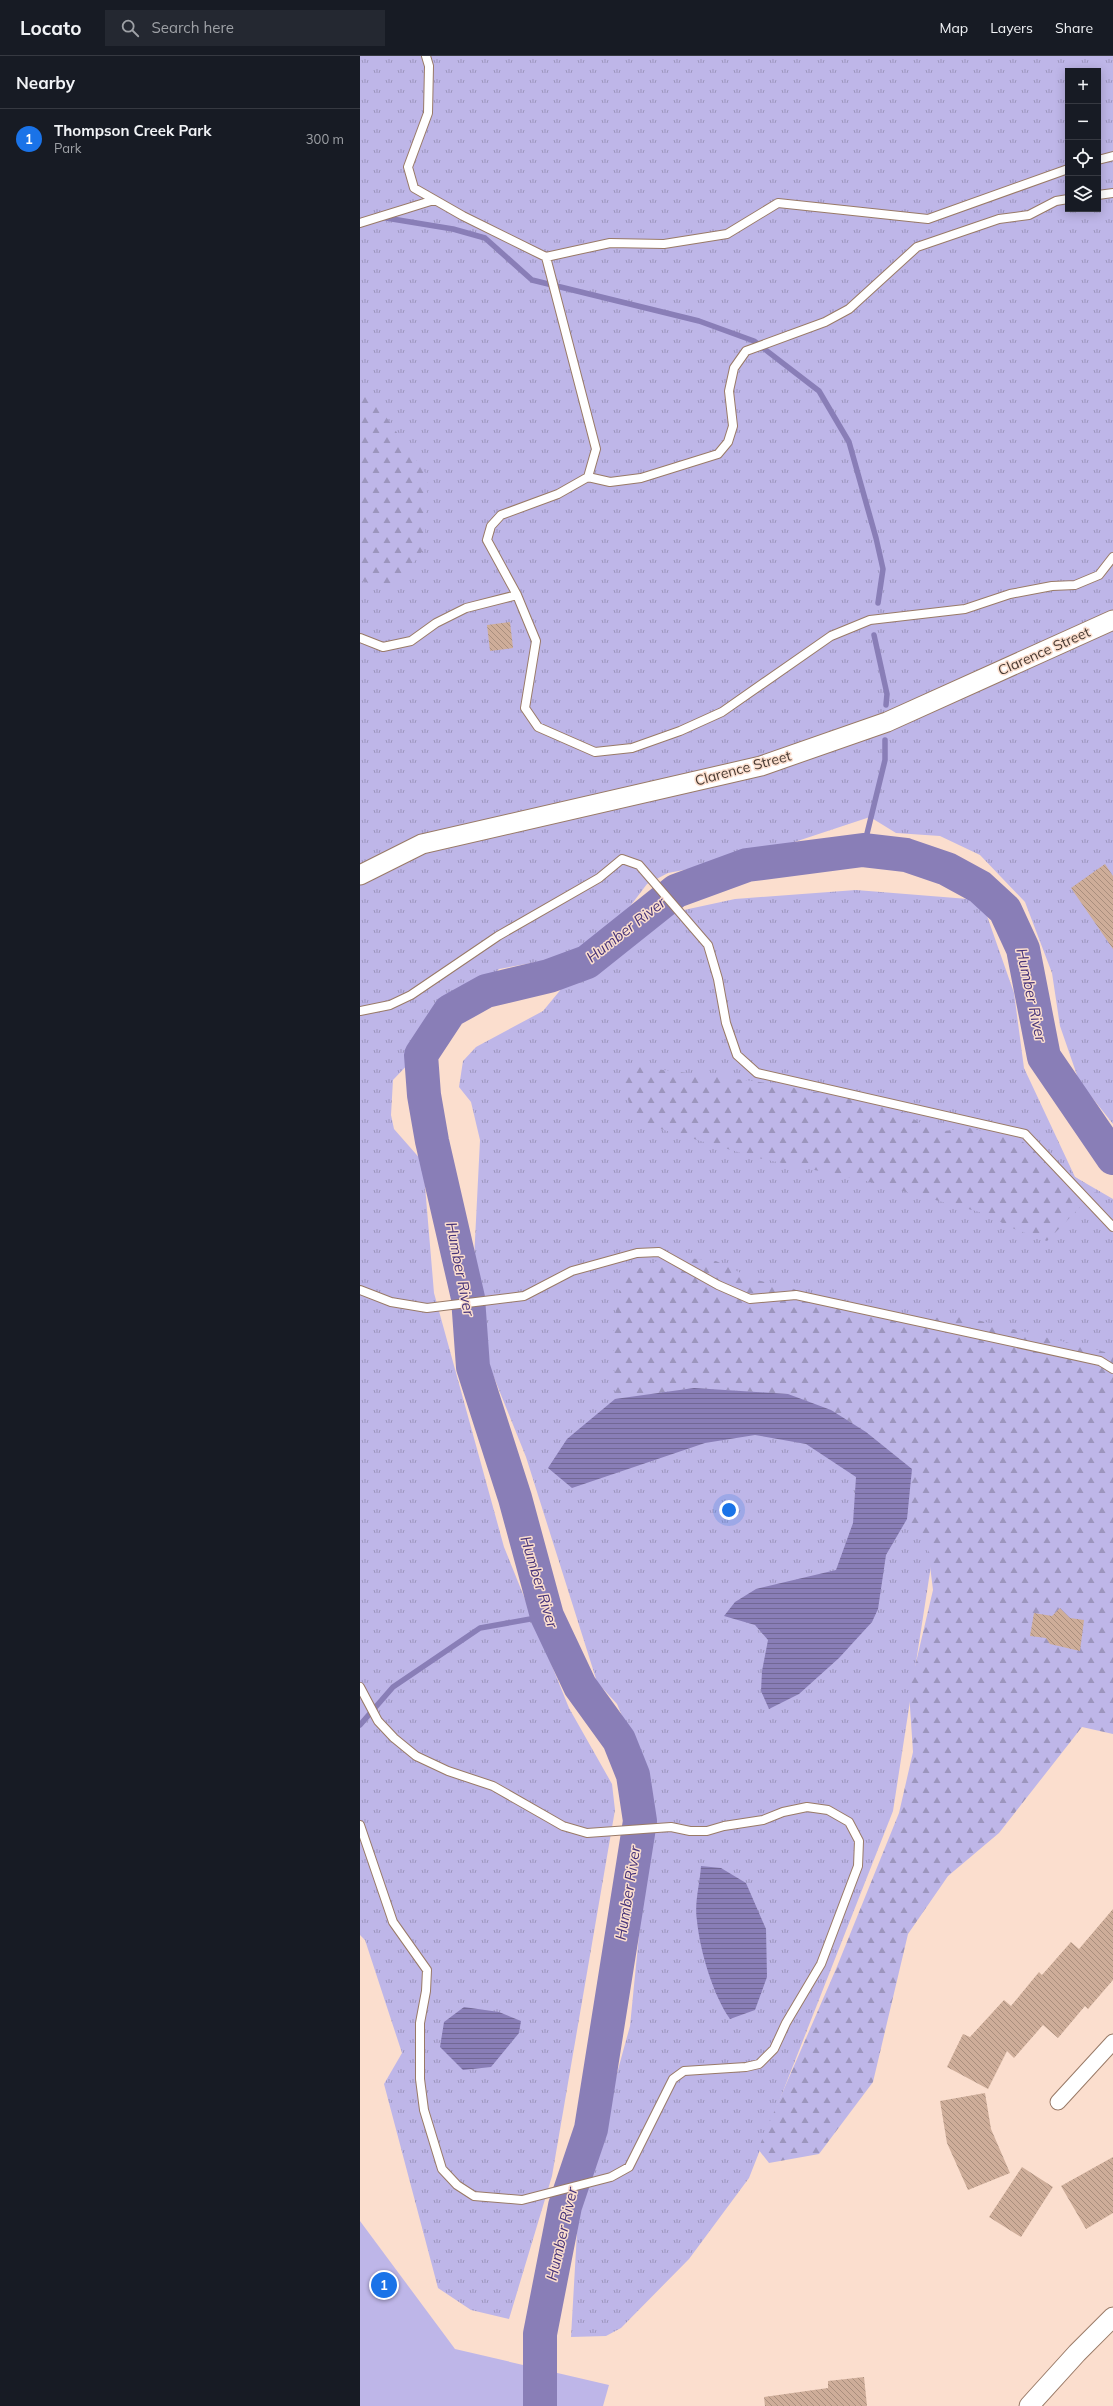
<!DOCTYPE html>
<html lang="en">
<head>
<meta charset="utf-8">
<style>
	:root { --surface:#171b24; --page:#242831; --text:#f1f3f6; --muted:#9ea1a6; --line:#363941; --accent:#1a73e8 }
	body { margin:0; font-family:Mulish,sans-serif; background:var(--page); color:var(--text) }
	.controls { position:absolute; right:12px; top:12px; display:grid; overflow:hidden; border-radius:0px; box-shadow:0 2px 10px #0003 }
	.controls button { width:36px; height:36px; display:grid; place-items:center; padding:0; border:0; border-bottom:1px solid var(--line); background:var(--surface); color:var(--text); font:20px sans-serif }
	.you { position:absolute; left:369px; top:1454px; width:14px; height:14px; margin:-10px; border:3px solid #fff; border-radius:50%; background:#1a73e8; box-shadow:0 0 0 6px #1a73e833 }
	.badge { display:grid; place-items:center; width:26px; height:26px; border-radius:50%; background:var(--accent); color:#fff; font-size:13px; font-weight:700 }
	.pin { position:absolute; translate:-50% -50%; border:2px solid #fff; box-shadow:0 1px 4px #0006 }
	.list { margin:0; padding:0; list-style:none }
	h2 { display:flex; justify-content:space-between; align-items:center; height:52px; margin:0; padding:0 16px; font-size:17px }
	h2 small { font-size:13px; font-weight:400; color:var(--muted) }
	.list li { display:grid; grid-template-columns:26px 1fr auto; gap:12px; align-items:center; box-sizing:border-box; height:60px; padding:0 16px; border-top:1px solid var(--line) }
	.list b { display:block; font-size:15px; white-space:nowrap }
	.list p { margin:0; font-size:13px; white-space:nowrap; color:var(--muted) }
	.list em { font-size:13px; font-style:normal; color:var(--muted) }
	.icon { flex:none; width:22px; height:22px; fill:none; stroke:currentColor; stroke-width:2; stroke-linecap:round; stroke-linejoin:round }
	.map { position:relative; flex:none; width:753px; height:2350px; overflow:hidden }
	header { display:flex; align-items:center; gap:24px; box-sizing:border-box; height:56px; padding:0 20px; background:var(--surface); border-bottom:1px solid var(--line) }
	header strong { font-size:19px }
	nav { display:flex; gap:22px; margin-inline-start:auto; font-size:14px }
	.search { width:280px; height:36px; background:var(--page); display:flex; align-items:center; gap:10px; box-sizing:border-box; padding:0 14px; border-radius:0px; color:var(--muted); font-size:15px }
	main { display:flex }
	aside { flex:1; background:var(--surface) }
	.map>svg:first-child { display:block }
	.grass { fill:url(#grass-tufts); fill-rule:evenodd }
	.forest { fill:url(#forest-firs) }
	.green { fill:#beb6e8 }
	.water { fill:url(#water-rules) }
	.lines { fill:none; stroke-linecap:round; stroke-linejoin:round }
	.stream { stroke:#897eb7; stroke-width:5.5 }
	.river { stroke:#897eb7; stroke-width:34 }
	.building { fill:url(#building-back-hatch) }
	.service-casing { stroke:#997a67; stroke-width:10 }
	.minor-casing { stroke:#997a67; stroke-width:17 }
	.tertiary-casing { stroke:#997a67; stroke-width:21 }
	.service { stroke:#fff; stroke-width:8 }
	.minor { stroke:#fff; stroke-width:15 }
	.tertiary { stroke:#fff; stroke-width:19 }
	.labels { text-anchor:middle; stroke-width:3; stroke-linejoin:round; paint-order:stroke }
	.street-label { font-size:14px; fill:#473931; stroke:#fbdece }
	.water-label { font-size:15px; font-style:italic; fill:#463379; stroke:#fbdece }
</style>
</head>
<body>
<header>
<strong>Locato</strong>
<div class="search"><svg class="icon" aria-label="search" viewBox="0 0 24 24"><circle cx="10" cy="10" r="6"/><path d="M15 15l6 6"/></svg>Search here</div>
<nav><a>Map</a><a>Layers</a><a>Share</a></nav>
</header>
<main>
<aside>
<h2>Nearby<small></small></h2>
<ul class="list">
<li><span class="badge">1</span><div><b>Thompson Creek Park</b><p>Park</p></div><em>300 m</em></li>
</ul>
</aside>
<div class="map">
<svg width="753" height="2350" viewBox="0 0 753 2350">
	<defs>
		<pattern id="grass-tufts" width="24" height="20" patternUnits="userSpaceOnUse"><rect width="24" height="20" fill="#beb6e8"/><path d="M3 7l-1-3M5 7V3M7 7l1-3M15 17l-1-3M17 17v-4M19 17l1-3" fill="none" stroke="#9c95bd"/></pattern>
		<pattern id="forest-firs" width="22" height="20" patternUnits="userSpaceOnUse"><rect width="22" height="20" fill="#beb6e8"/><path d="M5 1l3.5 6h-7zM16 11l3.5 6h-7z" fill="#9c95bd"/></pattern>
		<pattern id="water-rules" width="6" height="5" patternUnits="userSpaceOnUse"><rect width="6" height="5" fill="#897eb7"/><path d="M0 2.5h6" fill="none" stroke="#726895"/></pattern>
		<pattern id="building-back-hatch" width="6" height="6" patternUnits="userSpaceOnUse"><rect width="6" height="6" fill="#cead99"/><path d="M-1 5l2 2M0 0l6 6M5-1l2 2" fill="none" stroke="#a98e7d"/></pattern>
	</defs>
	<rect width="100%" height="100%" fill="#fbdece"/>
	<!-- grass -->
	<path class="grass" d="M0,0H753V1068L719,1025L700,970L692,917L665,846L620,799L580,780L536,777L510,761L386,802L308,817L287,828L246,882L199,902L139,913L33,1024L31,1059L34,1073L63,1106L74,1237L144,1491L209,1652L252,1728L255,1754L192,2120L149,2263L111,2254L78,2232L24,2028L42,1997L5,1884L0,1879ZM708,15H738V153H708Z
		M496,834L608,843L626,857L654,937L664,1012L715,1121L753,1143V1442L583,1432L533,1755L389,2122L329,2203L261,2272L246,2280L211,2281L218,2159L270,1970L288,1788L283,1709L257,1648L237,1626L166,1401L123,1294L114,1204L120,1084L111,1046L99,1031L103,1005L116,991L183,955L212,920L251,903L310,857L375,843Z"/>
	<!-- forest -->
	<path class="forest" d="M0,337L17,348L68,421L64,493L35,531L0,525Z
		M279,1011L400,1026L500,1044L536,1053L576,1076L609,1072L660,1084L736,1135L687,1185L652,1172L623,1157L506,1125L398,1102L287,1069L276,1061L260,1026Z
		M309,1200L356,1205L393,1223L555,1262L605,1261L753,1298V1678L722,1671L639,1777L588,1820L548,1878L513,2026L459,2098L409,2107L398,2093L476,1913L539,1757L553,1696L549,1636L573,1534L567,1485L547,1463L552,1413L506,1376L471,1354L428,1338L334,1332L255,1343C255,1301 248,1256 267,1217Z"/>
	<!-- green -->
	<path class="green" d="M0,2165L95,2293L249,2329L243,2350H0Z"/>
	<!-- water -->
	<path class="water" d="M334,1332L428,1338L471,1354L506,1376L552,1413L547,1463L526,1499L518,1553L512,1566L479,1602L439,1638L409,1653L401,1635L402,1615L408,1584L395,1569L364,1560L375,1546L396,1533L476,1514L493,1467L496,1421L446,1388L395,1379L345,1387L212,1432L188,1412L207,1383L255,1343Z
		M341,1810L361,1812L386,1827L406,1873L407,1921L395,1954L370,1963C353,1939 340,1895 337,1865C334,1848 340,1827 341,1810Z
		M104,1951L139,1956L161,1965L159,1977L131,2011L103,2014L80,1991L84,1966Z"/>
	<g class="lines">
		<!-- stream -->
		<path class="stream" d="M20,161L93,173L125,182L172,224L339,265L394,285L459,335L489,386L516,482L523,513L518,547
			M514,579L527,638L526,649
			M503,794L525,704V684
			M0,1669L33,1631L120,1572L187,1560"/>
		<!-- river -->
		<path class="river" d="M180,2350V2278L205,2150L231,2073L280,1765L273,1719L259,1684L220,1630L187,1560L155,1442L113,1311L108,1242L72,1085L64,1039L61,999L90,955L126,935L189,920L227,906L316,835L387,809L503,794L546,799L587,813L620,831L645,854L663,893L684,1001L753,1102"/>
	</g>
	<!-- building -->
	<path class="building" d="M150,566L153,592L130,595L127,569Z
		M745,808L753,820V893L711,832Z
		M700,1552L710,1562L724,1564L720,1595L690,1588L686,1582L670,1580L674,1557L692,1560Z
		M753,1853V1924L728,1953L725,1950L698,1982L683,1969L654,2002L647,1995L628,2033L587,2011L603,1978L610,1981L644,1944L651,1950L679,1916L682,1919L711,1886L719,1893Z
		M625,2037L631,2073L650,2117L608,2134L587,2087L580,2045Z
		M753,2101V2157L726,2173L701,2130Z
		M662,2111L693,2131L661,2181L629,2161Z
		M504,2321L507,2350H405L404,2341L468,2332V2325Z"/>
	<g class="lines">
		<defs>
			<path id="service" d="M66,0L69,10L68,57L48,111L54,132L103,160L186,201L250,187L304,188L367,178L418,147L568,163L708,113
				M738,104L753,100
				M738,139L753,137
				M708,143L696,145L669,159L639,163L557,191L489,253L465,266L386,295L374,312L369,335L373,370L368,386L358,398L281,422L250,426L228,421L198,438L141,459L131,470L127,484L157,539L176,585L165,652L178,671L235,696L272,692L320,675L362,656L471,580L510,564L605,553L650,538L692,530L715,529L739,519L753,501
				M0,167L74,144
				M186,201L236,393L228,421
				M0,582L23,591L51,585L76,567L106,552L157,539
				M0,955L30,949L51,939L138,880L239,822L262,803L279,809L348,889L358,923L366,967L377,999L397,1017L665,1078L753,1171
				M0,1234L31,1246L67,1252L164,1240L212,1215L277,1197L299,1196L358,1229L390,1243L436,1239L740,1305L753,1313
				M0,1631L18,1665L34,1682L56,1700L88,1715L133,1730L203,1770L227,1777L311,1771L330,1775H347L364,1770L403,1764L423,1756L447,1751L468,1754L489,1766L499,1785L498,1810L461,1908L426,1967L414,1993L399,2008L386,2011L324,2015L313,2023L269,2111L251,2121L162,2144L114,2140L97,2129L82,2113L64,2054L60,2023V1967L66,1935L67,1914L33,1866L0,1769"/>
			<path id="minor" d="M698,2046L753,1986"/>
			<path id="tertiary" d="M0,819L62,788L401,710L527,666L753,564
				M669,2350L717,2297L753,2261"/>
		</defs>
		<!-- service casing -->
		<use href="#service" class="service-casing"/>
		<!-- minor casing -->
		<use href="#minor" class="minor-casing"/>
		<!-- tertiary casing -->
		<use href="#tertiary" class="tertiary-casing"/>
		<!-- service -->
		<use href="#service" class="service"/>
		<!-- minor -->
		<use href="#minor" class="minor"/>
		<!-- tertiary -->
		<use href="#tertiary" class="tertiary"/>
	</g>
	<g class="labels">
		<!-- street labels -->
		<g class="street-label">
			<text transform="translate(684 595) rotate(-24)" y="5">Clarence Street</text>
			<text transform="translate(383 712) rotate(-15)" y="5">Clarence Street</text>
		</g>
		<!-- water labels -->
		<g class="water-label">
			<text transform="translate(266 874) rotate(-38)" y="5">Humber River</text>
			<text transform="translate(671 939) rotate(78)" y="5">Humber River</text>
			<text transform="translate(100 1213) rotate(79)" y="5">Humber River</text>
			<text transform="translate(179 1526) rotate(73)" y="5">Humber River</text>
			<text transform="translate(268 1837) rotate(-81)" y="5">Humber River</text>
			<text transform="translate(202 2178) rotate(-77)" y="5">Humber River</text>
		</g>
	</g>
</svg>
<div class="controls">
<button>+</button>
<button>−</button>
<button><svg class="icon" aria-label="locate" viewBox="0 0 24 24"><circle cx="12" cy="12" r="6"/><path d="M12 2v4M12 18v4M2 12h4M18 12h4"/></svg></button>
<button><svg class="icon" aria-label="layers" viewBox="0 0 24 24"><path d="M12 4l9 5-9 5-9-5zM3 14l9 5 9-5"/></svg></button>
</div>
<div class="you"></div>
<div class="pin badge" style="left:24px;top:2229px">1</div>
</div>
</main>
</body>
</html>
